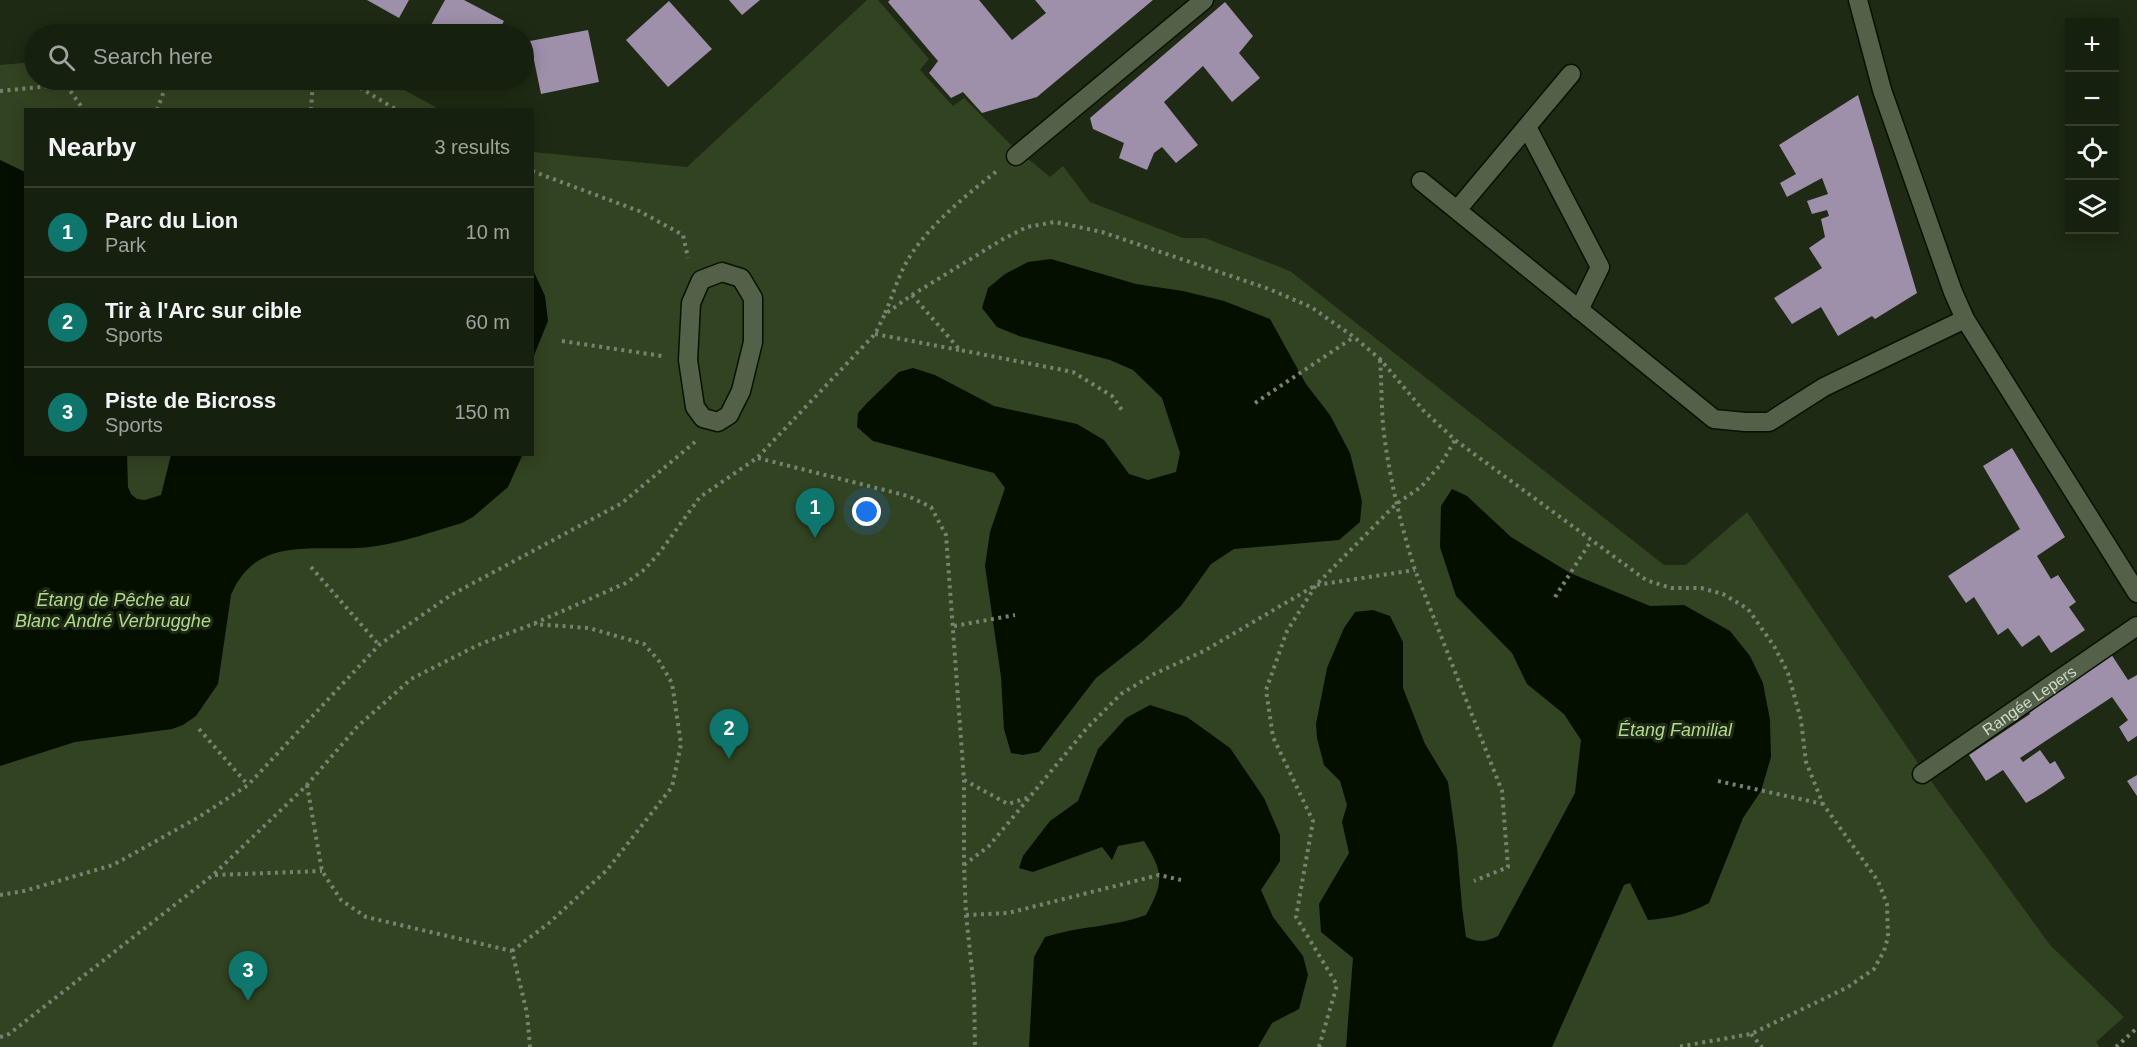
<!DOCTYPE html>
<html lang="en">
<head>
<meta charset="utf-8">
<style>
	:root { --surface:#16200f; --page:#1f2818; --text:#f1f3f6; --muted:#9ea39e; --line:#353e2f; --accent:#0f766e }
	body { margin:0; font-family:Helvetica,sans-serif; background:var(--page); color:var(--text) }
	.controls { position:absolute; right:18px; top:18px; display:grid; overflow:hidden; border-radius:0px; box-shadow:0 3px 15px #0003 }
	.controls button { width:54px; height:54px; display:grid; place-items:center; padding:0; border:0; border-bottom:2px solid var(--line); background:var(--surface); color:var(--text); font:30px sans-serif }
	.you { position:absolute; left:867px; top:512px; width:21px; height:21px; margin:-15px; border:4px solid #fff; border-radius:50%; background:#1a73e8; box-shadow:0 0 0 9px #1a73e833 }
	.badge { display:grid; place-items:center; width:39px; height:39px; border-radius:50%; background:var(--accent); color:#fff; font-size:20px; font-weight:700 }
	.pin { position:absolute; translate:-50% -50px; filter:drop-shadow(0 2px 3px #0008) }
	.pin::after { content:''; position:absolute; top:32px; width:21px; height:18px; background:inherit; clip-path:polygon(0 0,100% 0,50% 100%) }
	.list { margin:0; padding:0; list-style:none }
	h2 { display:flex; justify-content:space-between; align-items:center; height:78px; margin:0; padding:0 24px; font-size:26px }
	h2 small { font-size:20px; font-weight:400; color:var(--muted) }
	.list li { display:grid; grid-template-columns:39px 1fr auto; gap:18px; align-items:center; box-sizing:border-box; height:90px; padding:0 24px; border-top:2px solid var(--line) }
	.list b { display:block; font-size:22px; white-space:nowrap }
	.list p { margin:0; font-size:20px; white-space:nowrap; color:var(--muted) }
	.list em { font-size:20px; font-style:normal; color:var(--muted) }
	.icon { flex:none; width:33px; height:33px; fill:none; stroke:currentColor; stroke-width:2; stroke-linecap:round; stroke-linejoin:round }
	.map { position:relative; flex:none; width:2137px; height:1047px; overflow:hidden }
	.search { position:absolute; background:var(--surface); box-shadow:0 3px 15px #0003; left:24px; top:24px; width:510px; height:66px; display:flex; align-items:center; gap:15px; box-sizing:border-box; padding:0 21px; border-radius:33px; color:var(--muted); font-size:22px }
	.panel { position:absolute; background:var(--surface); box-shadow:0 3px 15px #0003; left:24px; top:108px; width:510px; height:348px; border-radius:0px }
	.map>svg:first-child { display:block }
	.green { fill:#324321 }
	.water { fill:#050f00 }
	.building { fill:#9e8faa }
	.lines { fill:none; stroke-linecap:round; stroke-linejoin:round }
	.lane-casing { stroke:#081201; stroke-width:21 }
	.street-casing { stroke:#081201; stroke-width:21 }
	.secondary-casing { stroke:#081201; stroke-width:21 }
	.path { stroke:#788270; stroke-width:4; stroke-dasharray:3 4.5; stroke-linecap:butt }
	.lane { stroke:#546149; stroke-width:18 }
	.street { stroke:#546149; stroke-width:18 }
	.secondary { stroke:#546149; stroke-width:18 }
	.labels { text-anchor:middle; stroke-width:6; stroke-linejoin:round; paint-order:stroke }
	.street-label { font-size:16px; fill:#d1d9cb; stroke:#1e2a14 }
	.water-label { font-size:18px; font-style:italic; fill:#b3db8f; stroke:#1e2a14 }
</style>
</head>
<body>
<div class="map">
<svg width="2137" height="1047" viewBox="0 0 2137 1047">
	<rect width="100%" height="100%" fill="#1e2a14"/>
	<!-- green -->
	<path class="green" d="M867,0H878L929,59L920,70L953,106L964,98L1011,145L1050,177L1063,166L1090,202L1183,238H1205L1290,271L1664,565H1686L1747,512L1918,763L2050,945L2124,1017L2096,1042L2100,1047H0V65L34,62V80H386L439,109L26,110V454H532L533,152L687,167Z"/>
	<!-- water -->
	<path class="water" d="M0,160L25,172L26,454L127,455L128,487L131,494L137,499L145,500L161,495L171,455L521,454L522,456L508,487L473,517L462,523C435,531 406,541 377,546C323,555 258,530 231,595L218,684L196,716L183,725L172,729L75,742L0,766Z
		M1051,259L1136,284L1183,291L1224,301L1270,319L1306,384L1330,415L1350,453L1362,501L1360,522L1339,540L1234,549L1211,564L1181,606L1143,641L1096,678L1039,752L1023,755L1011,753L1004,729L1001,677L985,566L990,532L1005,488L994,473L873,441L857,427L858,413L867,403L899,372L913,368L935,375L994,406L1077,424L1104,440L1129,474L1148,480L1176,472L1180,453L1162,398L1133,370L1110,360L1019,336L997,327L982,308L988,288L1005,274L1028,262Z
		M533,270L545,296L548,321L533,358Z
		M1452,489L1467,496L1511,537L1570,573L1650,606L1684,605L1730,631L1750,656L1763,683L1770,720L1771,757L1761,791L1743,818L1709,903C1689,914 1671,918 1648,920L1630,883L1624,885L1552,1047H1346L1353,958L1321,932L1319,904L1349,853L1342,822L1347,805L1340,781L1324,765L1317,738L1316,724L1327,668L1344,628L1355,612L1373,610L1390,616L1403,642V688L1425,744L1448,782L1457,847L1462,907L1466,937C1479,943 1485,942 1498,936L1575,793L1581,740L1564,714L1527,684L1512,653L1456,596L1440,547L1441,506Z
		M1150,705L1187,717L1230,748L1264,798L1280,835V861L1261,890L1273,917L1303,956L1308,975L1299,1009L1272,1023L1258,1047H1029L1034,957L1045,937C1079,926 1114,927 1146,915C1164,882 1164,873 1144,841L1118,846L1112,860L1102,847L1033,872L1019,868L1023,856L1050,821L1078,801L1098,749L1126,718Z"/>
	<!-- building -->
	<path class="building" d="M367,0H409L399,18Z
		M445,0H464L504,21L497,34H426Z
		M729,0H760L742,15Z
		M890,0H979L1012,40L1046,13L1035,0H1153L1037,97L982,113L963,92L951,98L929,73L938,61L888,2Z
		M669,1L712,49L668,87L626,40Z
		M1225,2L1253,36L1239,53L1260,78L1232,102L1203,66L1164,102L1198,145L1176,163L1162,147L1154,153L1147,170L1119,158L1124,143L1093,129L1090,118Z
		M588,30L599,82L541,94L530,41Z
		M1858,95L1917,293L1875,319L1872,316L1838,336L1821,307L1792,324L1774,298L1822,268L1809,248L1825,237L1821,219L1829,216L1827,210L1812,214L1807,201L1828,194L1822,178L1787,197L1780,183L1796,174L1779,145Z
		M2012,448L2065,537L2037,556L2051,579L2058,575L2076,602L2069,607L2085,630L2051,653L2039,635L2022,647L2008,628L1998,635L1974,597L1966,603L1948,576L2020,529L1983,466Z
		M2111,654L2128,680L2137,675V736L2128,742L2119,727L2128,720L2112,697L2020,758L2023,762L2040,750L2050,764L2055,761L2065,778L2043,793L2026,803L2003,770L1986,781L1969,755L2030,714L2028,710Z
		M2137,775V796L2127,781Z"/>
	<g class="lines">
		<defs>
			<g id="lane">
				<path d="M1527,127L1600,267L1579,310"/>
				<path d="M722,272L741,278L753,298V342L741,391L729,415L718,422L703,418L695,407L688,360L691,303L701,280Z"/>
				<path id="s1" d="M1922,774L2137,626"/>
			</g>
			<path id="street" d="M1016,156L1204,0
				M1421,181L1714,419L1745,422H1769L1824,387L1965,319
				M1457,210L1571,74"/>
			<path id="secondary" d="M1858,0L1882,90L1953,292L1965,319L2137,593"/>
		</defs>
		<!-- lane casing -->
		<use href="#lane" class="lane-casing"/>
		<!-- street casing -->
		<use href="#street" class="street-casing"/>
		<!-- secondary casing -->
		<use href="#secondary" class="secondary-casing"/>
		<!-- path -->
		<path class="path" d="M347,80L397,110
			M66,85L84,110
			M0,91L111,80
			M157,110L168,80
			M311,110L313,80
			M532,171L639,211L683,235L688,258
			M912,295L960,350L1073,372L1112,396L1122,410
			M885,313C892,298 897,280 905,265C923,230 966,195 997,171
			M875,334L959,350
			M562,341L662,356
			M1380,360C1382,385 1381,410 1384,434C1390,480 1401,526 1415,570L1502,791L1508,867L1474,881
			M1255,403L1354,337
			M758,458L908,496L931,507L946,535L964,780V865L966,915L974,988L975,1047
			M311,567L379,645
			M1555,597L1591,541
			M954,626L1015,615
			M199,729L248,785
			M964,780L1008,804L1027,798
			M1718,781L1823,804
			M307,785L322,871L341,900L366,917L512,951L527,1013L530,1047
			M964,865L989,846L1087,728L1121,694L1154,674L1204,651L1316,585L1415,570
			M215,875L322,871
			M0,895L24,891L113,865L199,817L248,785L379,645L451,595L622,503L695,442
			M966,915L1008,913L1159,875L1181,880
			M512,951L549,923L607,870L672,787L681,744L672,683L659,661L644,644L589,628L534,624
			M1751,1034L1762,1047
			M0,1037L9,1034L213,875L307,785L357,727L411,679L478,645L533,624L626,583L645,569L660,552L700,497L757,458L875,334L885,314L912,295L1003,239L1027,227L1055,222L1102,232L1269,289L1311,307L1354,337L1380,359L1423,410L1455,440L1646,580L1671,588H1701L1723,594L1748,609L1774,646L1788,673L1801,720L1806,762L1823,804L1878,881L1887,904L1888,937L1884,951L1874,969L1848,987L1751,1034L1677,1047
			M1319,1047L1337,985L1296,917L1313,821L1273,737L1266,690L1287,631L1316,585L1396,504L1421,487L1441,464L1455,440
			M2116,1047L2137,1028"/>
		<!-- lane -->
		<use href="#lane" class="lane"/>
		<!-- street -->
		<use href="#street" class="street"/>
		<!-- secondary -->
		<use href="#secondary" class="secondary"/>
	</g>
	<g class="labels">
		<!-- street labels -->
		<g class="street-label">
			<text dy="6" stroke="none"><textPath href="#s1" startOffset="130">Rangée Lepers</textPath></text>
		</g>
		<!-- water labels -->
		<g class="water-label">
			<text x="113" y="606">Étang de Pêche au<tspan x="113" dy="21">Blanc André Verbrugghe</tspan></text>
			<text x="1675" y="736">Étang Familial</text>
		</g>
	</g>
</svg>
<div class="controls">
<button>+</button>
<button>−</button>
<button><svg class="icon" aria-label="locate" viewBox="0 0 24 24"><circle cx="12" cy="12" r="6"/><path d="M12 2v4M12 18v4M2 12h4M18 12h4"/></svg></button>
<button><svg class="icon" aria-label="layers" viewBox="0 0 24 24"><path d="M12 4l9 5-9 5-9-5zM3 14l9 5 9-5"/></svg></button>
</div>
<div class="you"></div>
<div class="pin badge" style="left:815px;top:538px">1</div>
<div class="pin badge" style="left:729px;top:759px">2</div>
<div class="pin badge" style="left:248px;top:1001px">3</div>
<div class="search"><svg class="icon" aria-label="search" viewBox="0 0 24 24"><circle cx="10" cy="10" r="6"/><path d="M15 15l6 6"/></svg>Search here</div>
<section class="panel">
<h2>Nearby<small>3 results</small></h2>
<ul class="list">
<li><span class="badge">1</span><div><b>Parc du Lion</b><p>Park</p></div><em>10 m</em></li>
<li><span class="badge">2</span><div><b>Tir à l'Arc sur cible</b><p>Sports</p></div><em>60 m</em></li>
<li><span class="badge">3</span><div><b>Piste de Bicross</b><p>Sports</p></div><em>150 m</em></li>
</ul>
</section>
</div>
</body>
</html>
